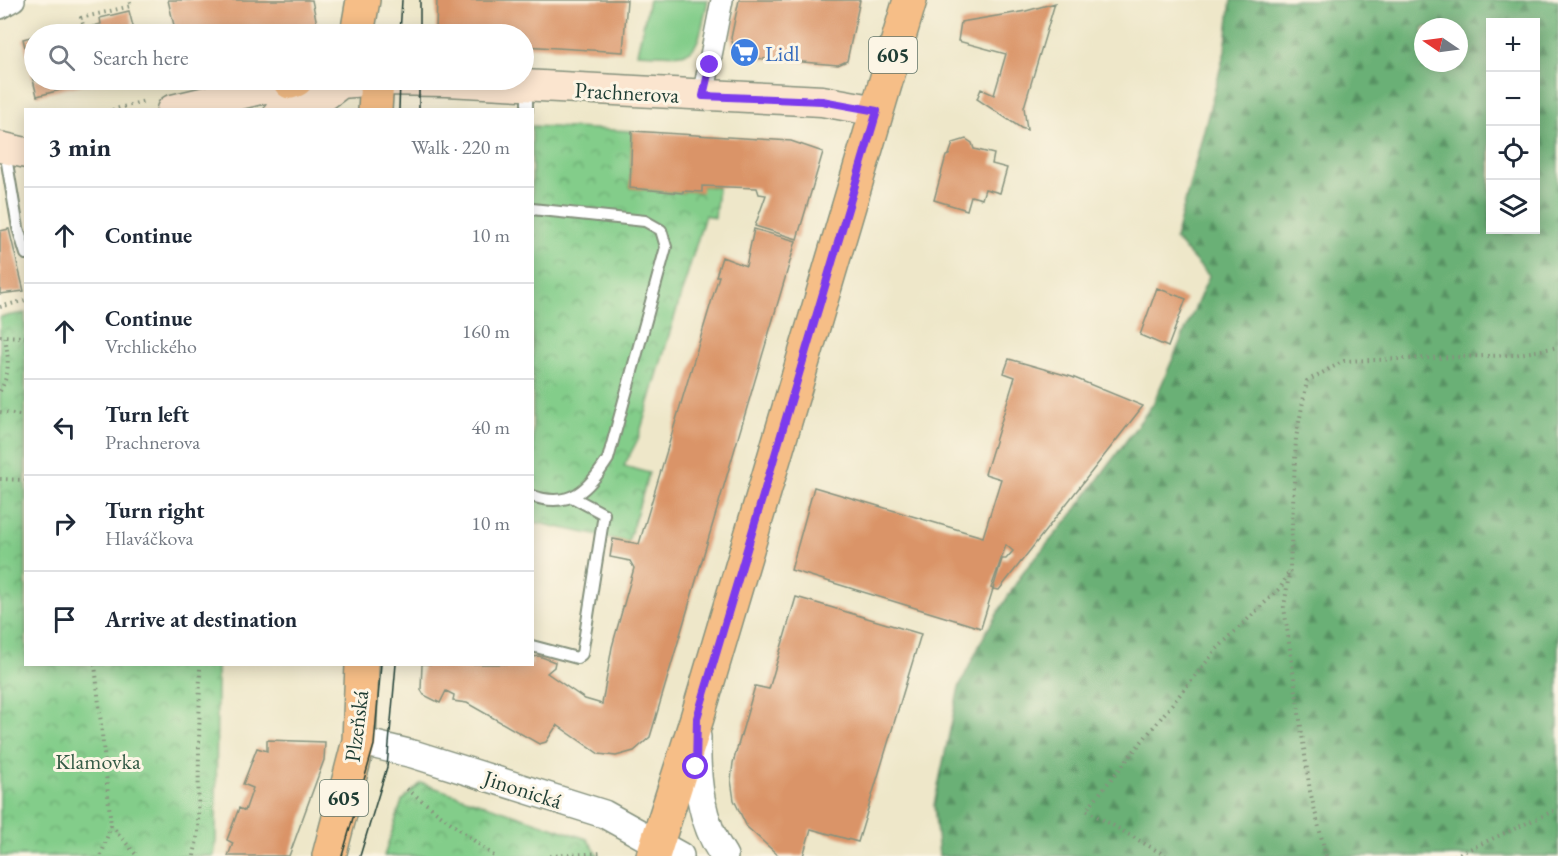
<!DOCTYPE html>
<html lang="en">
<head>
<meta charset="utf-8">
<style>
	:root { --surface:#fff; --page:#f6f6f7; --text:#1f2937; --muted:#747a83; --line:#e0e1e3 }
	body { margin:0; font-family:"EB Garamond",serif; background:var(--page); color:var(--text) }
	.controls { position:absolute; right:18px; top:18px; display:grid; overflow:hidden; border-radius:0px; box-shadow:0 3px 15px #0003 }
	.controls button { width:54px; height:54px; display:grid; place-items:center; padding:0; border:0; border-bottom:2px solid var(--line); background:var(--surface); color:var(--text); font:30px sans-serif }
	.compass { position:absolute; left:1414px; top:18px; width:54px; height:54px; border-radius:50%; background:var(--surface); box-shadow:0 3px 15px #0003; rotate:283deg }
	.stop { position:absolute; width:18px; height:18px; margin:-14px; border:4px solid #7c3aed; border-radius:50%; background:#fff }
	.stop.end { background:#7c3aed; border-color:#fff; box-shadow:0 2px 6px #0008 }
	.list { margin:0; padding:0; list-style:none }
	h2 { display:flex; justify-content:space-between; align-items:center; height:78px; margin:0; padding:0 24px; font-size:26px }
	h2 small { font-size:20px; font-weight:400; color:var(--muted) }
	.list li { display:grid; grid-template-columns:39px 1fr auto; gap:18px; align-items:center; box-sizing:border-box; height:96px; padding:0 24px; border-top:2px solid var(--line) }
	.list b { display:block; font-size:22px; white-space:nowrap }
	.list p { margin:0; font-size:20px; white-space:nowrap; color:var(--muted) }
	.list em { font-size:20px; font-style:normal; color:var(--muted) }
	.icon { flex:none; width:33px; height:33px; fill:none; stroke:currentColor; stroke-width:2; stroke-linecap:round; stroke-linejoin:round }
	.map { position:relative; flex:none; width:1558px; height:856px; overflow:hidden }
	.search { position:absolute; background:var(--surface); box-shadow:0 3px 15px #0003; left:24px; top:24px; width:510px; height:66px; display:flex; align-items:center; gap:15px; box-sizing:border-box; padding:0 21px; border-radius:33px; color:var(--muted); font-size:22px }
	.panel { position:absolute; background:var(--surface); box-shadow:0 3px 15px #0003; left:24px; top:108px; width:510px; height:558px; border-radius:0px }
	.map>svg:first-child { display:block }
	.green { fill:#83cd8a; stroke:#51855f; stroke-width:1.5 }
	.forest { fill:url(#forest-firs); stroke:#447655; stroke-width:1.5; fill-rule:evenodd }
	.park { fill:url(#park-crowns); stroke:#51855f; stroke-width:1.5 }
	.building { fill:#da9468; fill-rule:evenodd }
	.lines { fill:none; stroke-linecap:round; stroke-linejoin:round }
	.service-casing { stroke:#86927e; stroke-width:14 }
	.minor-casing { stroke:#86927e; stroke-width:24 }
	.tertiary-casing { stroke:#86927e; stroke-width:30 }
	.secondary-casing { stroke:#86927e; stroke-width:33 }
	.primary-casing { stroke:#86927e; stroke-width:36 }
	.path { stroke:#86927e; stroke-width:4; stroke-dasharray:1.5 4.5; stroke-linecap:butt }
	.service { stroke:#fff; stroke-width:10 }
	.minor { stroke:#fff; stroke-width:21 }
	.tertiary { stroke:#fff; stroke-width:27 }
	.secondary { stroke:#fbe5cf; stroke-width:30 }
	.primary { stroke:#f6be87; stroke-width:33 }
	.tram { stroke:#1f3d34; stroke-width:1.5 }
	.route { stroke:#7c3aed; stroke-width:8 }
	.labels { text-anchor:middle; stroke-width:6; stroke-linejoin:round; paint-order:stroke }
	.shield { fill:#fcf5e5; stroke:#617469; stroke-width:1.5 }
	.shield-label { font-size:21px; font-weight:bold; fill:#1f3d34 }
	.shop-label { font-size:22px; fill:#366cbe; stroke:#fcf5e5; text-anchor:start }
	.street-label { font-size:22px; fill:#1f3d34; stroke:#fcf5e5 }
	.park-label { font-size:22px; fill:#335a45; stroke:#fcf5e5 }
</style>
</head>
<body>
<div class="map">
<svg width="1558" height="856" viewBox="0 0 1558 856">
	<defs>
		<pattern id="forest-firs" width="22" height="20" patternUnits="userSpaceOnUse" patternTransform="scale(1.5)"><rect width="22" height="20" fill="#6ab076"/><path d="M5 1l3.5 6h-7zM16 11l3.5 6h-7z" fill="#579062"/></pattern>
		<pattern id="park-crowns" width="20" height="18" patternUnits="userSpaceOnUse" patternTransform="scale(1.5)"><rect width="20" height="18" fill="#83cd8a"/><path d="M2 6a3 3 0 1 1 6 0M12 15a3 3 0 1 1 6 0" fill="none" stroke="#6ba872"/></pattern>
	</defs>
	<rect width="100%" height="100%" fill="#fcf5e5"/>
	<filter id="ink" filterUnits="userSpaceOnUse"><feTurbulence type="fractalNoise" baseFrequency=".0167" numOctaves="2"/><feDisplacementMap in="SourceGraphic" scale="12" xChannelSelector="R" yChannelSelector="G"/><feConvolveMatrix kernelMatrix="1 2 1 2 8 2 1 2 1" color-interpolation-filters="sRGB"/></filter>
	<filter id="wash" filterUnits="userSpaceOnUse"><feTurbulence type="fractalNoise" baseFrequency=".008" numOctaves="4" result="noise"/><feDisplacementMap in="SourceGraphic" scale="24" xChannelSelector="R" yChannelSelector="G"/><feGaussianBlur stdDeviation="1.35" result="paint"/><feColorMatrix in="noise" values="0 0 0 0 0 0 0 0 0 0 0 0 0 0 0 0 0 1.4 0 .05"/><feComposite in="paint" operator="in"/></filter>
	<g filter="url(#wash)">
		<rect width="100%" height="100%" fill="#eee7c9"/>
		<!-- green -->
		<path class="green" d="M649,0H708C694,61 700,56 637,53Z"/>
		<!-- forest -->
		<path class="forest" d="M1231,0H1558V856H939L934,805L959,687L986,632L1023,572L1072,515L1153,404L1209,276L1175,239L1225,51ZM1490,22H1536V230H1490ZM1423,27H1459V63H1423Z"/>
		<!-- park -->
		<path class="park" d="M532,126L632,131L630,188L683,193V191L701,192L702,186L718,187L715,218L705,215L638,439L624,466L649,473L628,542L533,522Z
			M25,313L26,664L217,665L216,841L214,856H0V317Z
			M421,783L587,839L599,856H384L402,801Z"/>
		<g id="blocks">
			<!-- building -->
			<path class="building" d="M168,0H312L319,34H176Z
				M437,0H627L623,52L524,46V34H441L436,30Z
				M739,0H860L847,61L838,65L742,57L735,50L731,38Z
				M1055,3L1024,107L1027,130L1021,128L977,99L981,89L994,95L1006,54L958,41L961,22L1026,11Z
				M129,11L135,34H63L101,24L100,18Z
				M34,36V80H99L37,96L23,39Z
				M187,80H201L188,84Z
				M632,131L791,141L823,152L797,239L755,226L766,195L759,194L757,188L702,186V192L683,191V193L630,188Z
				M966,139L972,143L974,149L994,154L992,164L1007,168L1000,193L985,189L982,199L971,196L967,210L934,200L946,156L949,155L953,143Z
				M9,229L24,291L0,294V231Z
				M754,229L796,241L650,737L634,751L616,756L599,754L557,725L546,742L539,744L467,703L453,701L454,695L446,691L440,703L424,695L421,690L422,664H532V657L539,656L555,662L554,667L547,673L585,699L602,704L612,647L634,568L630,561L610,557L613,539L639,544L719,276H716L722,257L746,266Z
				M1157,288L1186,299L1168,347L1140,335Z
				M1009,359L1072,377L1143,406L999,590L993,589L981,628L791,570L814,487L983,537L1001,479L985,474L1015,377L1004,373ZM1006,545L1013,551L1006,559H1002L993,589L991,588Z
				M796,597L921,634L858,842L811,829L803,856H779L747,827L734,800L731,780L733,763L755,686L769,689Z
				M267,740L325,742L324,760L289,856H228L233,843L227,840L239,808L245,811L253,788L243,784L257,748L267,751Z"/>
		</g>
	</g>
	<g filter="url(#ink)">
		<use href="#blocks" fill-opacity="0" stroke="#86927e" stroke-width="1.5"/>
		<g class="lines">
			<defs>
				<path id="service" d="M527,110V86
					M5,151L18,228L26,254
					M532,209L645,221L661,230L666,247L608,459C589,489 571,509 532,496
					M532,646L577,658L582,654L604,514L572,497"/>
				<path id="minor" d="M0,8L14,0
					M703,96L722,0"/>
				<path id="tertiary" d="M697,737C696,778 700,822 724,856
					M359,741L413,754L604,814L680,856"/>
				<path id="secondary" d="M172,110L290,82L341,83L377,80L447,81L822,101L877,111
					M280,110L317,101L341,83
					M0,147L26,153"/>
				<path id="primary" d="M357,34L363,0
					M290,82L296,80
					M375,110L377,80
					M329,856L359,741L362,664
					M653,856L697,718L910,0"/>
			</defs>
			<!-- service casing -->
			<use href="#service" class="service-casing"/>
			<!-- minor casing -->
			<use href="#minor" class="minor-casing"/>
			<!-- tertiary casing -->
			<use href="#tertiary" class="tertiary-casing"/>
			<!-- secondary casing -->
			<use href="#secondary" class="secondary-casing"/>
			<!-- primary casing -->
			<use href="#primary" class="primary-casing"/>
			<!-- path -->
			<path class="path" d="M55,32L83,25L81,18L131,6L129,0
				M112,110L145,101
				M0,307L26,300
				M0,336L26,337
				M0,391C11,372 8,357 5,336
				M0,412L26,416
				M0,479L26,480
				M95,664L111,825L101,856
				M407,789L494,856
				M111,825L137,856
				M194,856L198,833L200,664
				M550,856L603,853
				M1166,856L1086,810L1217,649L1281,587L1289,572
				M1326,856L1310,791L1284,607L1290,568L1296,438L1307,381L1344,361L1514,355L1558,347
				M1454,856L1558,809"/>
			<!-- service -->
			<use href="#service" class="service"/>
			<!-- minor -->
			<use href="#minor" class="minor"/>
			<!-- tertiary -->
			<use href="#tertiary" class="tertiary"/>
			<!-- secondary -->
			<use href="#secondary" class="secondary"/>
			<!-- primary -->
			<use href="#primary" class="primary"/>
			<!-- tram -->
			<path class="tram" d="M400,34L402,0
				M420,34V0
				M399,110L400,80
				M419,110V80
				M342,856L374,745L381,664
				M360,856L387,767L396,664"/>
		</g>
	</g>
	<g class="lines" filter="url(#ink)">
		<!-- route -->
		<path class="route" d="M696,767L697,718L877,111L822,101L703,96L710,65"/>
	</g>
	<!-- icons -->
	<defs>
		<symbol id="supermarket-disc" viewBox="-11 -11 22 22"><circle r="9.5" fill="#3f7fe0" stroke="#fcf5e5"/><path d="M-6-5.5h2.5l.6 2H6L4.5 2H-2.5L-4.4-4H-6ZM-1.5 3.2a1.3 1.3 0 1 0 .1 0ZM3 3.2a1.3 1.3 0 1 0 .1 0Z" fill="#fff"/></symbol>
	</defs>
	<g fill-rule="evenodd">
		<use href="#supermarket-disc" x="728" y="36" width="33" height="33"/>
	</g>
	<g class="labels">
		<!-- shield labels -->
		<g class="shield">
			<rect x="869" y="37" width="48" height="36" rx="4.5"/>
			<rect x="320" y="780" width="48" height="36" rx="4.5"/>
		</g>
		<g class="shield-label">
			<text x="893" y="62">605</text>
			<text x="344" y="805">605</text>
		</g>
		<!-- shop labels -->
		<g class="shop-label">
			<text x="765" y="61">Lidl</text>
		</g>
		<!-- street labels -->
		<g class="street-label">
			<text transform="translate(627 92) rotate(3)" y="8">Prachnerova</text>
			<text transform="translate(356 726) rotate(-83)" y="8">Plzeňská</text>
			<text transform="translate(523 789) rotate(18)" y="8">Jinonická</text>
		</g>
		<!-- park labels -->
		<g class="park-label">
			<text x="98" y="769">Klamovka</text>
		</g>
	</g>
</svg>
<div class="controls">
<button>+</button>
<button>−</button>
<button><svg class="icon" aria-label="locate" viewBox="0 0 24 24"><circle cx="12" cy="12" r="6"/><path d="M12 2v4M12 18v4M2 12h4M18 12h4"/></svg></button>
<button><svg class="icon" aria-label="layers" viewBox="0 0 24 24"><path d="M12 4l9 5-9 5-9-5zM3 14l9 5 9-5"/></svg></button>
</div>
<svg class="compass" viewBox="-18 -18 36 36"><path d="M0-13l5 13h-10z" fill="#e53935"/><path d="M0 13l5-13h-10z" fill="#747a83"/></svg>
<div class="stop" style="left:696px;top:767px"></div>
<div class="stop end" style="left:710px;top:65px"></div>
<div class="search"><svg class="icon" aria-label="search" viewBox="0 0 24 24"><circle cx="10" cy="10" r="6"/><path d="M15 15l6 6"/></svg>Search here</div>
<section class="panel">
<h2>3 min<small>Walk · 220 m</small></h2>
<ul class="list">
<li><svg class="icon" aria-label="ahead" viewBox="0 0 24 24"><path d="M12 20V5M6 11l6-6 6 6"/></svg><div><b>Continue</b></div><em>10 m</em></li>
<li><svg class="icon" aria-label="ahead" viewBox="0 0 24 24"><path d="M12 20V5M6 11l6-6 6 6"/></svg><div><b>Continue</b><p>Vrchlického</p></div><em>160 m</em></li>
<li><svg class="icon" aria-label="left" viewBox="0 0 24 24"><path d="M17 20v-9H6M10 6l-5 5 5 5"/></svg><div><b>Turn left</b><p>Prachnerova</p></div><em>40 m</em></li>
<li><svg class="icon" aria-label="right" viewBox="0 0 24 24"><path d="M7 20v-9h11M14 6l5 5-5 5"/></svg><div><b>Turn right</b><p>Hlaváčkova</p></div><em>10 m</em></li>
<li><svg class="icon" aria-label="arrive" viewBox="0 0 24 24"><path d="M6 21V4h12l-3 4 3 4H6"/></svg><div><b>Arrive at destination</b></div></li>
</ul>
</section>
</div>
</body>
</html>
